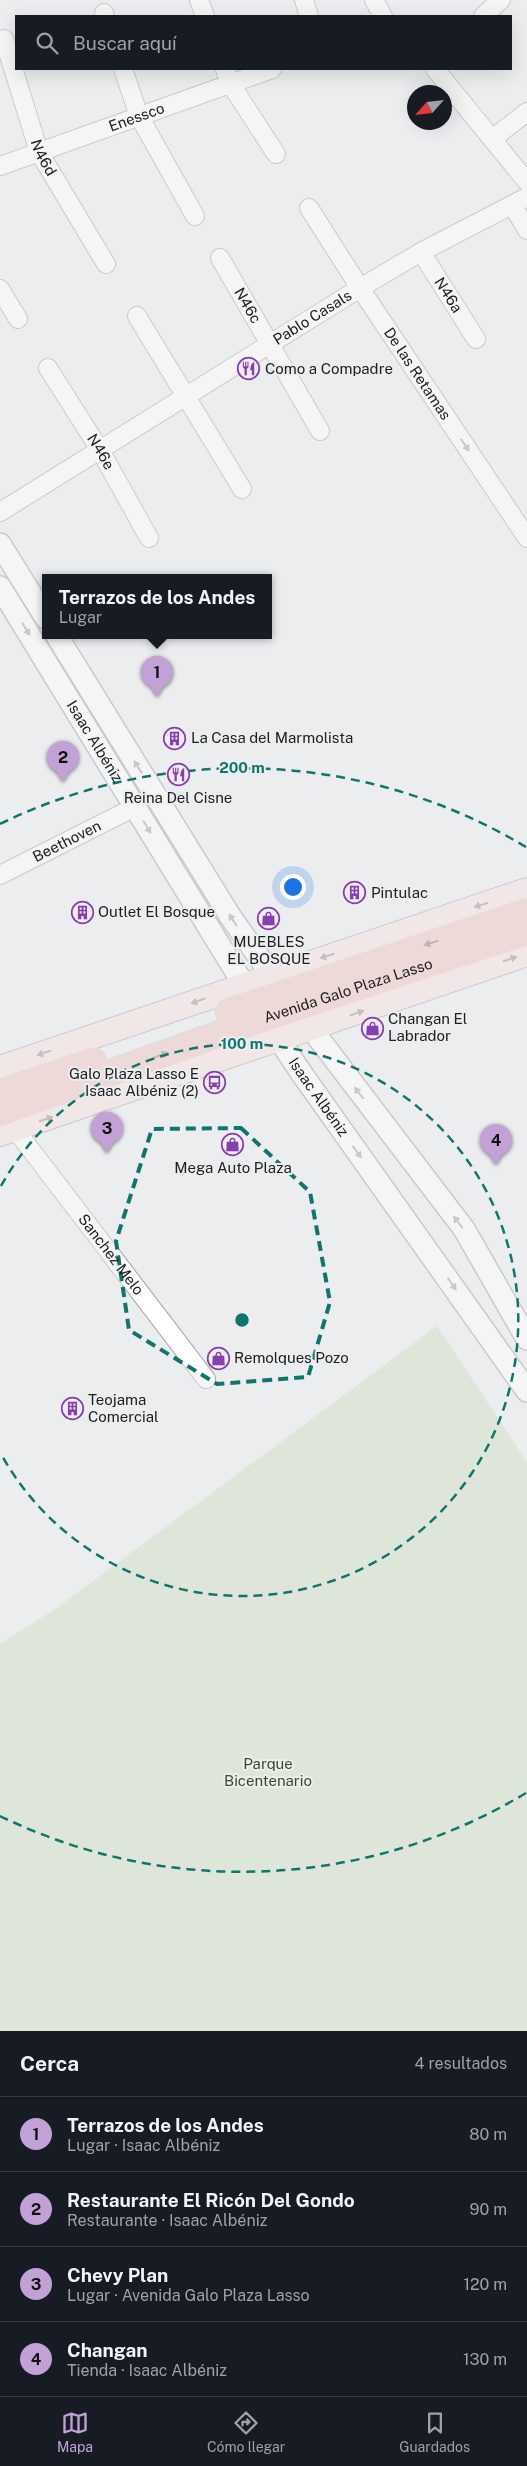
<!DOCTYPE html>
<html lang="es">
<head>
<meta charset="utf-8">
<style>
	:root { --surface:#171b24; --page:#20242c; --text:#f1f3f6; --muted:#9ea1a6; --line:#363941; --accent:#c2a2d6 }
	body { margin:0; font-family:"Public Sans",sans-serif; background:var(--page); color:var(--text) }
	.compass { position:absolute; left:407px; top:85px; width:45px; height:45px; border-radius:50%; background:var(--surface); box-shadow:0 5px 20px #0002; rotate:243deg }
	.you { position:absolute; left:292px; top:886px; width:18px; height:18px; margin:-12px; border:4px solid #fff; border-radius:50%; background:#1a73e8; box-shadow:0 0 0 8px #1a73e833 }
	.badge { display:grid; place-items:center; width:32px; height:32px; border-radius:50%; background:var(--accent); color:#111; font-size:16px; font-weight:700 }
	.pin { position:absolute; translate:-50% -41px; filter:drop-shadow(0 1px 2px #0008) }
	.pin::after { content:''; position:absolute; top:26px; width:18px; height:15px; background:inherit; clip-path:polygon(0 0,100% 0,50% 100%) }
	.popup { position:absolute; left:42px; top:574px; width:230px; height:65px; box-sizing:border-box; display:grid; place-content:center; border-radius:0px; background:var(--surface); filter:drop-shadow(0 1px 4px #0005); font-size:16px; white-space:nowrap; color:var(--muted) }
	.popup b { font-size:19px; color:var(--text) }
	.popup::after { content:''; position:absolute; left:50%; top:100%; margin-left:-10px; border:10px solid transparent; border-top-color:var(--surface) }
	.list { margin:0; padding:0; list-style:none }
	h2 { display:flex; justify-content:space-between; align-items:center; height:65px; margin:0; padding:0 20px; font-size:21px }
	h2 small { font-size:16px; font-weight:400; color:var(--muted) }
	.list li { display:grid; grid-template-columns:32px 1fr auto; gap:15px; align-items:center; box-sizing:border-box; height:75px; padding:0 20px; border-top:1px solid var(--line) }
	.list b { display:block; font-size:19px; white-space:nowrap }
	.list p { margin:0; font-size:16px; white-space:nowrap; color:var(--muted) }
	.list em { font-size:16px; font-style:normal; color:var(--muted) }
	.icon { flex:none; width:28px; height:28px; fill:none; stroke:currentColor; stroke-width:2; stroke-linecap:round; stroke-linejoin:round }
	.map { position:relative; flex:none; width:527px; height:2031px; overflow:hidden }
	.search { position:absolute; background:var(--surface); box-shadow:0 5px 20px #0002; left:15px; right:15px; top:15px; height:55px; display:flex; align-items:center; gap:12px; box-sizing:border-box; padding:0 18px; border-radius:0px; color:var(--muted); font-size:19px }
	.sheet { height:365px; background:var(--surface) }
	nav { display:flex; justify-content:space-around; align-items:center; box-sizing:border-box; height:70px; border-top:1px solid var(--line); background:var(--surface); font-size:14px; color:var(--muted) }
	nav a { display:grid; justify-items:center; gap:2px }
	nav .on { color:var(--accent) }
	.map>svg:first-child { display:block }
	.green { fill:#ccdebe }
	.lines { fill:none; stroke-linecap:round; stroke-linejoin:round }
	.minor-casing { stroke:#9fa1a3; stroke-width:20 }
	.tertiary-casing { stroke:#9fa1a3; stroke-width:24 }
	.secondary-casing { stroke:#9fa1a3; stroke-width:26 }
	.primary-casing { stroke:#c9caca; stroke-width:29 }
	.minor { stroke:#fff; stroke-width:18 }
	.tertiary { stroke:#fff; stroke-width:21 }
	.secondary { stroke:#f6e0dd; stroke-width:24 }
	.primary { stroke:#eec1bb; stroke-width:26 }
	.oneway { fill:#9b9b9b }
	.oneway2 { fill:#968a88 }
	.oneway3 { fill:#87716e }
	.marked { fill:none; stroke:#0f766e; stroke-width:4; stroke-dasharray:10 6; stroke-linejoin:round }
	.ring { fill:none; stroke:#0f766e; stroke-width:2.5; stroke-dasharray:9 6 }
	.labels { text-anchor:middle; stroke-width:4; stroke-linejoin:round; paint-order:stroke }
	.street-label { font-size:15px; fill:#202121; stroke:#ecedef }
	.poi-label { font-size:15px; fill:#202121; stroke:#ecedef; text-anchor:start }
	.park-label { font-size:15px; fill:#354e1d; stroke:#ecedef }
	.centre { fill:#0f766e; stroke:#ecedef; stroke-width:2.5 }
	.ring-label { font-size:15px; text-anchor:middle; font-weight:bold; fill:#0f766e; stroke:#ecedef; stroke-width:4; stroke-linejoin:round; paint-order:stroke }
</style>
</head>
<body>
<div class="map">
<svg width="527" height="2031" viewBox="0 0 527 2031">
	<rect width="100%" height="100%" fill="#ecedef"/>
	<!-- green -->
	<path class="green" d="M437,1326L527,1462V2031H0V1644L58,1607Z"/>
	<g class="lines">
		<defs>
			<g id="minor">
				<path d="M199,0L205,16"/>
				<path d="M304,0L309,16"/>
				<path d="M374,0L383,16"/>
				<path d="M104,13L105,16"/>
				<path d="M483,16L501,0"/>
				<path id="s1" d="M4,39L39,152L106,264"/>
				<path d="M123,69L139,116L195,216"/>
				<path d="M225,69L230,83L276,154"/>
				<path d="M435,69L527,182"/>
				<path d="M492,139L527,112"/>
				<path id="s2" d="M0,166L272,69"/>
				<path d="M513,206L527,230"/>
				<path id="s3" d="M309,208L360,288L527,538"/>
				<path id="s4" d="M421,252L476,339"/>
				<path id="s5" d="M220,258L320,431"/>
				<path d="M0,289L18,319"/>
				<path d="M137,316L242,489"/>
				<path id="s6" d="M48,368L100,450L149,538"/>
				<path id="s7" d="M0,512L360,288L421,252L527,197"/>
				<path id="s8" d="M0,875L135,807"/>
				<path id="s9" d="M15,1129L206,1379"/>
			</g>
			<g id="tertiary">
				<path d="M0,544L46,618"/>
				<path id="s10" d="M0,587L252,998"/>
				<path d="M57,636L230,916L282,990"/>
				<path d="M300,1014L464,1229L527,1339"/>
				<path id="s11" d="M270,1026L302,1074L527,1391"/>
			</g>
			<path id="secondary" d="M0,1068L527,890
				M0,1134L527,954"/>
			<g id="primary">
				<path d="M229,1011L527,911"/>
				<path d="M0,1092L92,1061"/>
				<path id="s12" d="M0,1113L265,1018L527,932"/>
			</g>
		</defs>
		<!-- minor casing -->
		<use href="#minor" class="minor-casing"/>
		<!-- tertiary casing -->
		<use href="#tertiary" class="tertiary-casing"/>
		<!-- secondary casing -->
		<use href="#secondary" class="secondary-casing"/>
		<!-- primary casing -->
		<use href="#primary" class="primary-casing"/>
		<!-- minor -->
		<use href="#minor" class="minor"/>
		<!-- tertiary -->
		<use href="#tertiary" class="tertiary"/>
		<!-- secondary -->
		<use href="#secondary" class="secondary"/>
		<!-- primary -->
		<use href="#primary" class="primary"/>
	</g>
	<!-- one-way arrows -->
	<defs><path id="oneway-solid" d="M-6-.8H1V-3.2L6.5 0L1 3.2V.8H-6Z" transform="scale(1.25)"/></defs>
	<g class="oneway">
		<use href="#oneway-solid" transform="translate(465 445) rotate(56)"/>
		<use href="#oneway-solid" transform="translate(26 629) rotate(58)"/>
		<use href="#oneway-solid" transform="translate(138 767) rotate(-122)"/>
		<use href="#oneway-solid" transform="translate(147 827) rotate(59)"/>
		<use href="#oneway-solid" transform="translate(233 920) rotate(-123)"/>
		<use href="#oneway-solid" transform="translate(359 1093) rotate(-128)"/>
		<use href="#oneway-solid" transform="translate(357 1152) rotate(54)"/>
		<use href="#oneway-solid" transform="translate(458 1222) rotate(-128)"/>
		<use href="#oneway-solid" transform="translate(452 1284) rotate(55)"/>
	</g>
	<g class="oneway2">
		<use href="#oneway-solid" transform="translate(481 905) rotate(162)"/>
		<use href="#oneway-solid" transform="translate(327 956) rotate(162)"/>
		<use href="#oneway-solid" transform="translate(510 959) rotate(-19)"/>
		<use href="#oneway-solid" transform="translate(198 1001) rotate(161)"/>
		<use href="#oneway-solid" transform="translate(357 1013) rotate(-19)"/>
		<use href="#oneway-solid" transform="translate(44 1053) rotate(161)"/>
		<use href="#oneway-solid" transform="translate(46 1119) rotate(-19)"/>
	</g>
	<g class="oneway3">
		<use href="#oneway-solid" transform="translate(431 943) rotate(162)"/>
		<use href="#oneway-solid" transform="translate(161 1055) rotate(-20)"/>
	</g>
	<!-- marked area -->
	<path d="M0 0H527V2031H0ZM241,1128L310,1192L330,1302L308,1377L217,1384L129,1330L116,1241L152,1129Z" fill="#ecedef" fill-opacity=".55" fill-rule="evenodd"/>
	<path class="marked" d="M241,1128L310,1192L330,1302L308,1377L217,1384L129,1330L116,1241L152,1129Z"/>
	<!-- distance rings -->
	<g class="ring">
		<path d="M1 1186A276 276 0 1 1 1 1454"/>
		<path d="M526 1793A552 552 0 0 1 0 1816M0 824A552 552 0 0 1 526 847"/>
	</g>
	<!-- icons -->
	<defs>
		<symbol id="restaurant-ring" viewBox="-11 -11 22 22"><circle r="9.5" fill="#ecedef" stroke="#883eb0" stroke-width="1.5"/><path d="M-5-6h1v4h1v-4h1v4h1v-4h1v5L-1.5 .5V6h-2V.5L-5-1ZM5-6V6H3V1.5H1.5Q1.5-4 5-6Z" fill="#883eb0"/></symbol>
		<symbol id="building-ring" viewBox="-11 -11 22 22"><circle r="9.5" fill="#ecedef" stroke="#883eb0" stroke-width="1.5"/><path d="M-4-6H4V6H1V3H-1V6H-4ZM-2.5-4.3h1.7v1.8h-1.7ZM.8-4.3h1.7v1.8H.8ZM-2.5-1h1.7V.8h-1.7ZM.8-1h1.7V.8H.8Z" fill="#883eb0"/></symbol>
		<symbol id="shop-ring" viewBox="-11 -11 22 22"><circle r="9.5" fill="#ecedef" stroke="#883eb0" stroke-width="1.5"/><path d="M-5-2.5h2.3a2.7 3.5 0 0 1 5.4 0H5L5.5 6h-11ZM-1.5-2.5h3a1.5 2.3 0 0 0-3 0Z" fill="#883eb0"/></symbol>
		<symbol id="bus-ring" viewBox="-11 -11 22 22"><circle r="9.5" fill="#ecedef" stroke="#883eb0" stroke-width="1.5"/><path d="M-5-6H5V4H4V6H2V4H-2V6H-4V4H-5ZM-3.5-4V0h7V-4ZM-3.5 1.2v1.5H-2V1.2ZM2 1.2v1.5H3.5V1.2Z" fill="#883eb0"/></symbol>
	</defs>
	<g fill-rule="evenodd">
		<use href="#restaurant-ring" x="236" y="356" width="25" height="25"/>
		<use href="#building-ring" x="162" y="726" width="25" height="25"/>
		<use href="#restaurant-ring" x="166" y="762" width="25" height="25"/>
		<use href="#building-ring" x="342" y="880" width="25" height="25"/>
		<use href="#building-ring" x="70" y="900" width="25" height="25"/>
		<use href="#shop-ring" x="256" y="906" width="25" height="25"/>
		<use href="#shop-ring" x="360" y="1016" width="25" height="25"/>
		<use href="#bus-ring" x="202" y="1070" width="25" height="25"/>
		<use href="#shop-ring" x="220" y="1132" width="25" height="25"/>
		<use href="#shop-ring" x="206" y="1346" width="25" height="25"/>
		<use href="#building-ring" x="60" y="1396" width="25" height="25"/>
	</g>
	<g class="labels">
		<!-- street labels -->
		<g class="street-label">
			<text dy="5" stroke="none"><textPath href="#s2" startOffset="145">Enessco</textPath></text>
			<text dy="5" stroke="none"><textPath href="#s1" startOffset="125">N46d</textPath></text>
			<text dy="5" stroke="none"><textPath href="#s4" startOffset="51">N46a</textPath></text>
			<text dy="5" stroke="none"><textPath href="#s5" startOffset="55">N46c</textPath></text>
			<text dy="5" stroke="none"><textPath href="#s7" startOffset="368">Pablo Casals</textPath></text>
			<text dy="5" stroke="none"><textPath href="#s3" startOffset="198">De las Retamas</textPath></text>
			<text dy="5" stroke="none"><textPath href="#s6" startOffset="99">N46e</textPath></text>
			<text dy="5" stroke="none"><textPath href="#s10" startOffset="181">Isaac Albéniz</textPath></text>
			<text dy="5" stroke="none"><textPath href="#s8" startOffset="75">Beethoven</textPath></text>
			<text dy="5" stroke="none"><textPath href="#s12" startOffset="369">Avenida Galo Plaza Lasso</textPath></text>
			<text dy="5" stroke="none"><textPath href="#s11" startOffset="86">Isaac Albéniz</textPath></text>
			<text dy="5" stroke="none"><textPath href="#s9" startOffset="158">Sanchez Melo</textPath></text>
		</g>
		<!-- poi labels -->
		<g class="poi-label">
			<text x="265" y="374">Como a Compadre</text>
			<text x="191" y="743">La Casa del Marmolista</text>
			<text x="178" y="803" text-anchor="middle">Reina Del Cisne</text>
			<text x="371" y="898">Pintulac</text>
			<text x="98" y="917">Outlet El Bosque</text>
			<text x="269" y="947" text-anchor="middle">MUEBLES<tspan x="269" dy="17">EL BOSQUE</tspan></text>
			<text x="388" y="1024">Changan El<tspan x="388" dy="17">Labrador</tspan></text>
			<text x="199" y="1079" text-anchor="end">Galo Plaza Lasso E<tspan x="199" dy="17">Isaac Albéniz (2)</tspan></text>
			<text x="233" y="1173" text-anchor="middle">Mega Auto Plaza</text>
			<text x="234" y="1363">Remolques Pozo</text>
			<text x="88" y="1405">Teojama<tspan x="88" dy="17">Comercial</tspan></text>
		</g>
		<!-- park labels -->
		<g class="park-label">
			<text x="268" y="1769">Parque<tspan x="268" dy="17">Bicentenario</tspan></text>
		</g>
	</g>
	<circle cx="242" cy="1320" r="8" class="centre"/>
	<g class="ring-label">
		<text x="242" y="773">200 m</text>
		<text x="242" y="1049">100 m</text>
	</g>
</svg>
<svg class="compass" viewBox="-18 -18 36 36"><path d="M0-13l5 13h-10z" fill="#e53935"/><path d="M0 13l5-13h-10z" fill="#9ea1a6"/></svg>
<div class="you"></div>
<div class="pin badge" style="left:157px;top:697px">1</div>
<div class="popup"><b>Terrazos de los Andes</b>Lugar</div>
<div class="pin badge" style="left:63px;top:782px">2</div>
<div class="pin badge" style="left:107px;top:1153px">3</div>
<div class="pin badge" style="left:496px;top:1165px">4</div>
<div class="search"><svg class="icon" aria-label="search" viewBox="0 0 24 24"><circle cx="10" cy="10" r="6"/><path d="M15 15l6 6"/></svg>Buscar aquí</div>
</div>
<section class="sheet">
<h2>Cerca<small>4 resultados</small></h2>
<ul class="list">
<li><span class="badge">1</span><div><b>Terrazos de los Andes</b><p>Lugar · Isaac Albéniz</p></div><em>80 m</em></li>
<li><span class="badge">2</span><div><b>Restaurante El Ricón Del Gondo</b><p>Restaurante · Isaac Albéniz</p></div><em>90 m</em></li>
<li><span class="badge">3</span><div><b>Chevy Plan</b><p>Lugar · Avenida Galo Plaza Lasso</p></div><em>120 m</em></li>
<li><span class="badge">4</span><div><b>Changan</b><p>Tienda · Isaac Albéniz</p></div><em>130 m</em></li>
</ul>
</section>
<nav>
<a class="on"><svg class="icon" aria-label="map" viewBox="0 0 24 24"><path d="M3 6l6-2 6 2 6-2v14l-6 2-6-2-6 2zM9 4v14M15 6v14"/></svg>Mapa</a>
<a><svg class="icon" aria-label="directions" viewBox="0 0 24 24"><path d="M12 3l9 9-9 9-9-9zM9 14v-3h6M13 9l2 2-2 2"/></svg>Cómo llegar</a>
<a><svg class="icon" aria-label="saved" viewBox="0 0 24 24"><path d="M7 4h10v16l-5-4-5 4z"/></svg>Guardados</a>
</nav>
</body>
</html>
